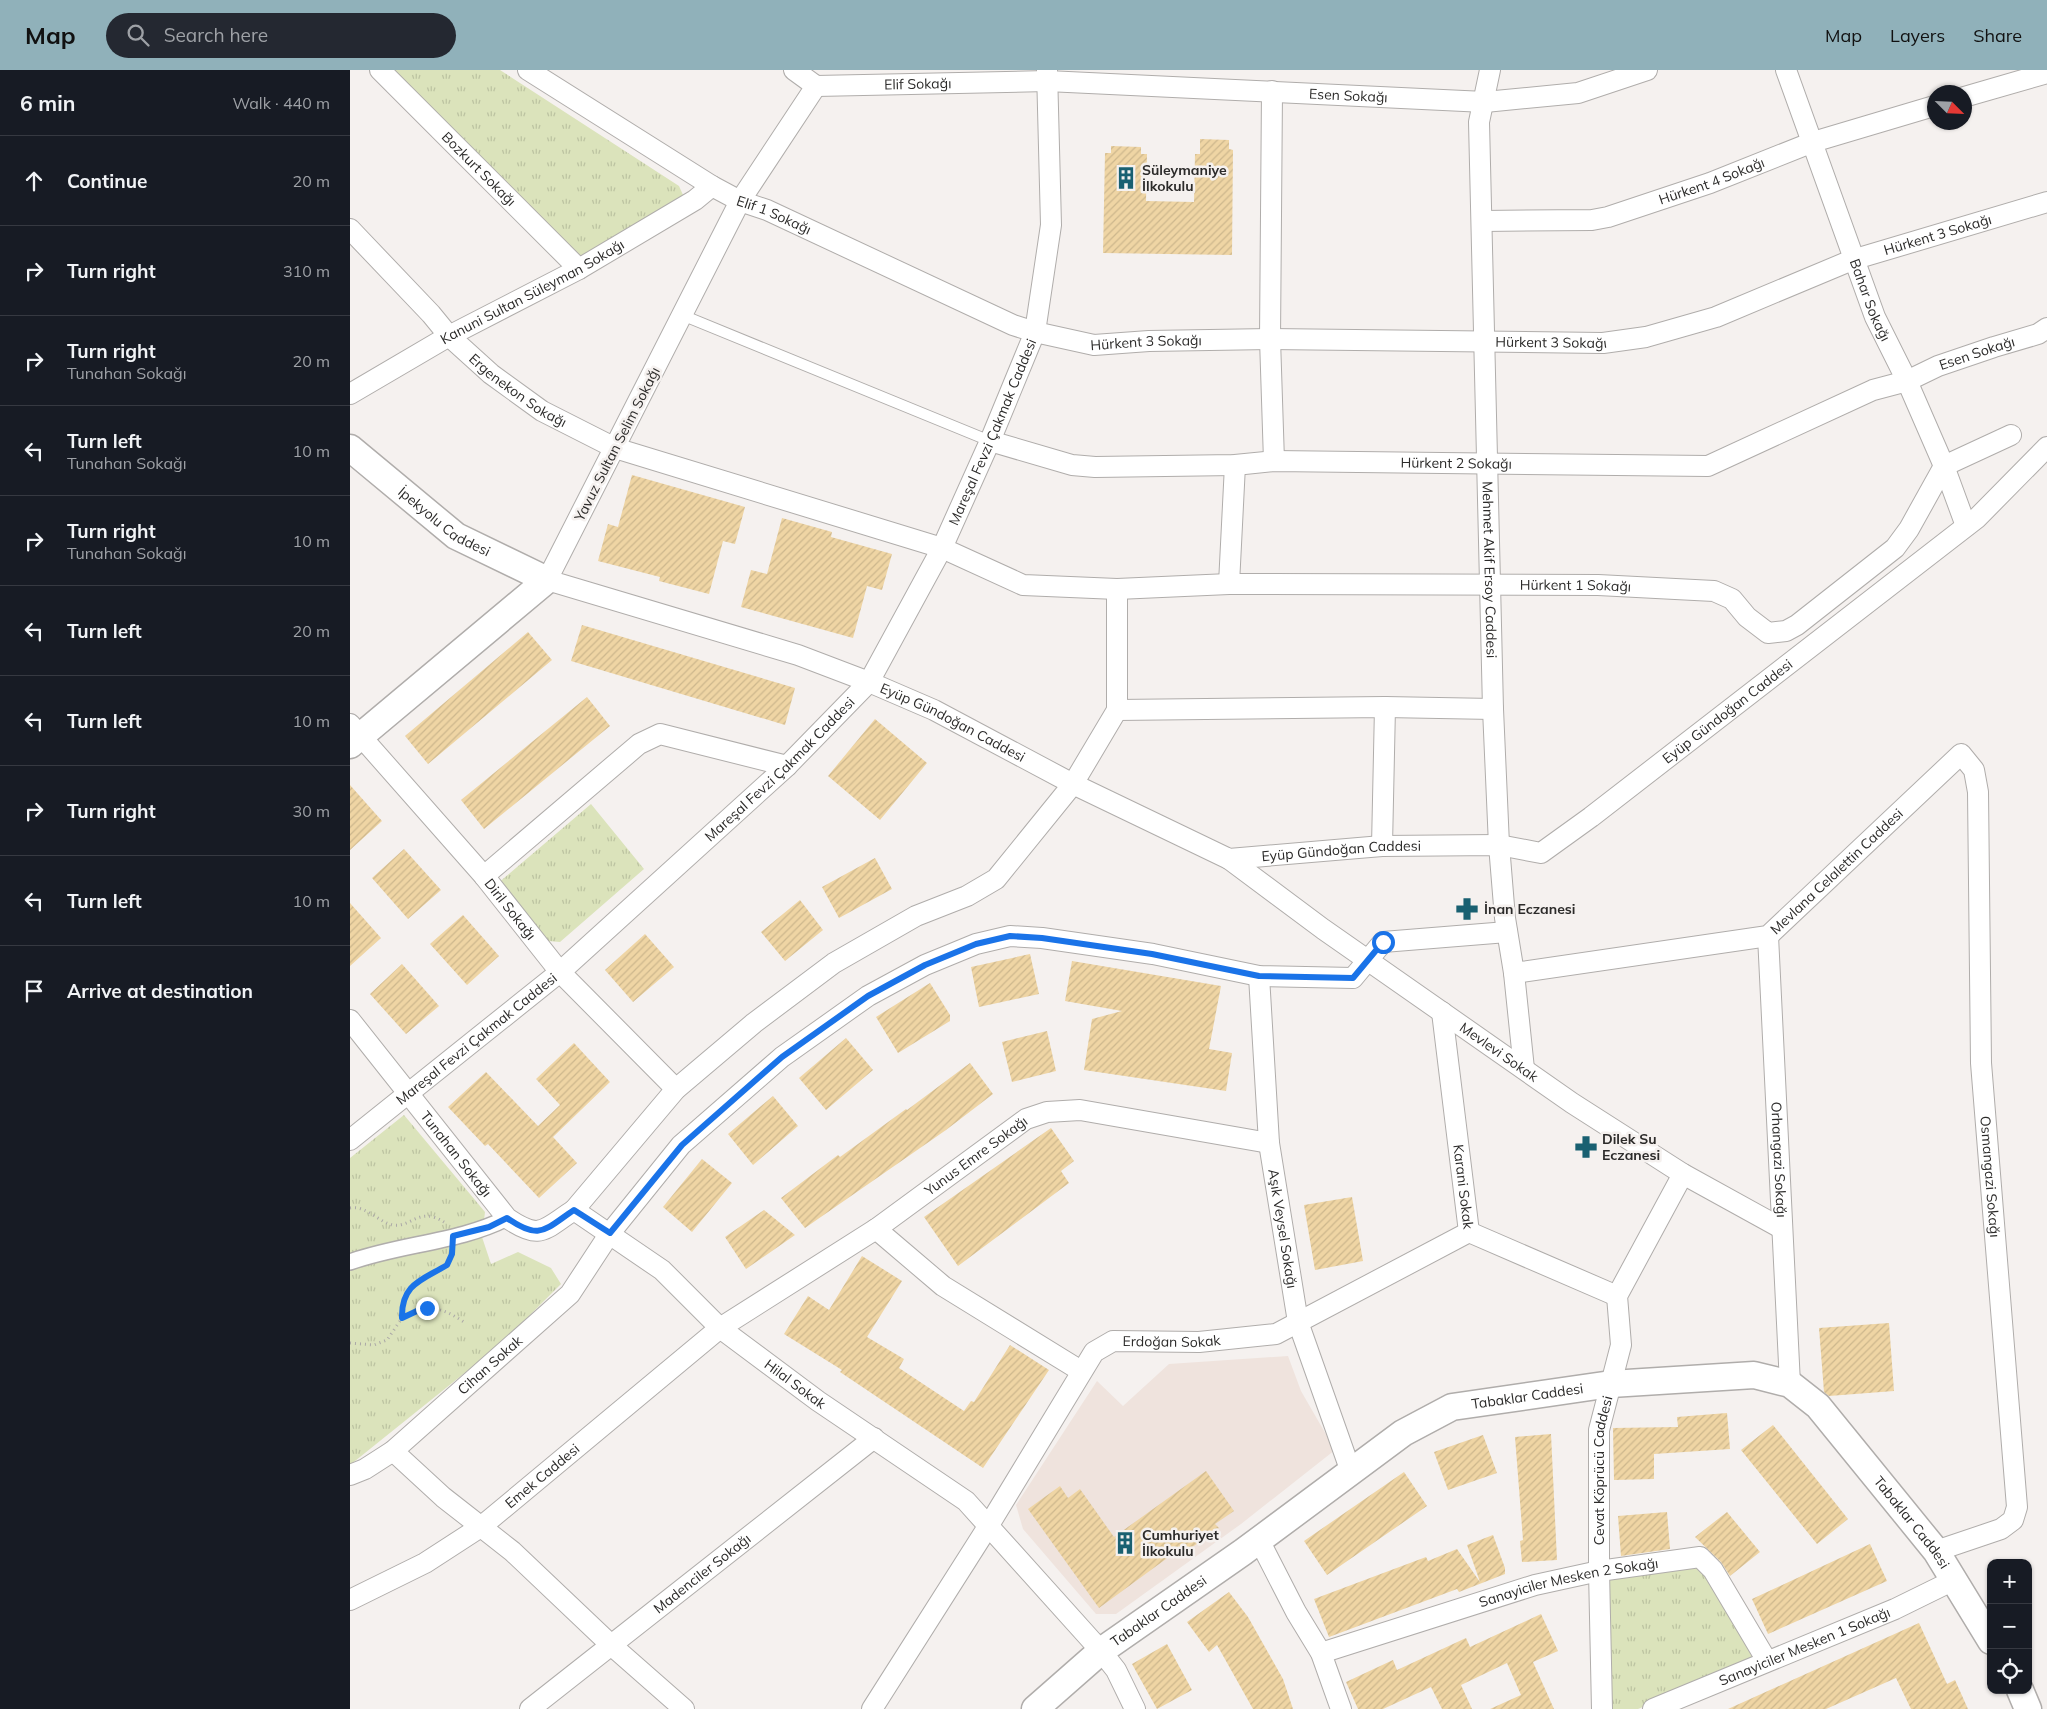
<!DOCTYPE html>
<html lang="en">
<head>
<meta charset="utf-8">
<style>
	:root { --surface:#171b24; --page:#242831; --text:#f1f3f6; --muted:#9ea1a6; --line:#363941; --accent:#90b1ba }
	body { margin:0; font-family:Mulish,sans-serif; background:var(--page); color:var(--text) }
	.controls { position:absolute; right:15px; bottom:15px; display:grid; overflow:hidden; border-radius:10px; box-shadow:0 1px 4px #0004 }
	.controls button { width:45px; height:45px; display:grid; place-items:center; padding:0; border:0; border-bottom:1px solid var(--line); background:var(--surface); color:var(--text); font:25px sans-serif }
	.compass { position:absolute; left:1577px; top:15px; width:45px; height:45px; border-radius:50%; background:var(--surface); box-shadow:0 1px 4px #0004; rotate:114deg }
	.stop { position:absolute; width:15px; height:15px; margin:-11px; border:4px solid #1a73e8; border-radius:50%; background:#fff }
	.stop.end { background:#1a73e8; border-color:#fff; box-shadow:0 1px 5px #0008 }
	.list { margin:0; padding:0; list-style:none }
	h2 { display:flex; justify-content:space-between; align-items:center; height:65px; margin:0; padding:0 20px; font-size:21px }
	h2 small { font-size:16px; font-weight:400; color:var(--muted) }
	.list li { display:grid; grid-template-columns:32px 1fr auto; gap:15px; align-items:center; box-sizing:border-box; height:90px; padding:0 20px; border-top:1px solid var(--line) }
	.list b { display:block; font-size:19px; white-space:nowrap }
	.list p { margin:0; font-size:16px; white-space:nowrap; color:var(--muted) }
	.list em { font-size:16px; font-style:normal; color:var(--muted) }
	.icon { flex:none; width:28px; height:28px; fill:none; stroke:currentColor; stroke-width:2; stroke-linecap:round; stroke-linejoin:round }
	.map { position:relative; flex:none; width:1697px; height:1639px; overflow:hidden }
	header { display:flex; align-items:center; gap:30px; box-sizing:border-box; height:70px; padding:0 25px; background:var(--accent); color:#111 }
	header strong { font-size:24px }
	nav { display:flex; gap:28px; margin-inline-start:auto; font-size:18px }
	.search { width:350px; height:45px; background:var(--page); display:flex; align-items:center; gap:12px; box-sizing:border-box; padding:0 18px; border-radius:28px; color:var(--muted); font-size:19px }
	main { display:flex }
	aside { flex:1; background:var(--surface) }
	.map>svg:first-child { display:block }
	.built { fill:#efe3dd }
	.park { fill:url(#park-tufts) }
	.building { fill:url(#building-hatch) }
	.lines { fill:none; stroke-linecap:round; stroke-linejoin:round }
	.service-casing { stroke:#b0adab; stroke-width:12 }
	.pedestrian-casing { stroke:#b0adab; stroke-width:18 }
	.minor-casing { stroke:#b0adab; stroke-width:22 }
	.tertiary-casing { stroke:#b0adab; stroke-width:29 }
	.path { stroke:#aba8a7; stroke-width:3; stroke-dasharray:1 4; stroke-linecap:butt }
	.service { stroke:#fff; stroke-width:10 }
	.pedestrian { stroke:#fff; stroke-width:15 }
	.minor { stroke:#fff; stroke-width:20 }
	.tertiary { stroke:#fff; stroke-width:26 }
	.route { stroke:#1a73e8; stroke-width:6 }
	.labels { text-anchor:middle; stroke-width:5; stroke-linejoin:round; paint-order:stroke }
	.street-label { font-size:14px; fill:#2c2b2a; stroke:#f5f1ef }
	.poi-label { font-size:14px; font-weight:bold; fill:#2c2b2a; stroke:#f5f1ef; text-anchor:start }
</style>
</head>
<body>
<header>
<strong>Map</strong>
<div class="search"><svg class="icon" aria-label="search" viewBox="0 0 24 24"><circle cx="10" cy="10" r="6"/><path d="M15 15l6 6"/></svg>Search here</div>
<nav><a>Map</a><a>Layers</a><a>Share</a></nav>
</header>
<main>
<aside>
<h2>6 min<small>Walk · 440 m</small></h2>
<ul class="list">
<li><svg class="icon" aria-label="ahead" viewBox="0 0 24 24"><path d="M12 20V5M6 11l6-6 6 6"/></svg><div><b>Continue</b></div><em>20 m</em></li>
<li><svg class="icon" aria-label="right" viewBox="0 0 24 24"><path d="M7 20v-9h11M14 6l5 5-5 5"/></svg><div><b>Turn right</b></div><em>310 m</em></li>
<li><svg class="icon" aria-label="right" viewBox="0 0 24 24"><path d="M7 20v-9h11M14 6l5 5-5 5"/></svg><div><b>Turn right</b><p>Tunahan Sokağı</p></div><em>20 m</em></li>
<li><svg class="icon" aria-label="left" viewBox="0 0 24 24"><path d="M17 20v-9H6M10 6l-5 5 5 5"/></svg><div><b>Turn left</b><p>Tunahan Sokağı</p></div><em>10 m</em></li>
<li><svg class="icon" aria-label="right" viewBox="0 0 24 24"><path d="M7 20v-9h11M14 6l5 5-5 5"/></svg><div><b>Turn right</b><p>Tunahan Sokağı</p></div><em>10 m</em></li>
<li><svg class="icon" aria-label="left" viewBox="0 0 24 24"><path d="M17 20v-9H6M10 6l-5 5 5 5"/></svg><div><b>Turn left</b></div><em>20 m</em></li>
<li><svg class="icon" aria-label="left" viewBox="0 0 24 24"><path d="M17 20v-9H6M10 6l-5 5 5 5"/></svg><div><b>Turn left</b></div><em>10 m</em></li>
<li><svg class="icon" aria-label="right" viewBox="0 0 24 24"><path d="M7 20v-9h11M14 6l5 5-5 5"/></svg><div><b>Turn right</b></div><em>30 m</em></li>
<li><svg class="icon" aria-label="left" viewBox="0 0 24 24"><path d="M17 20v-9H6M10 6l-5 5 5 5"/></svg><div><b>Turn left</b></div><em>10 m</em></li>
<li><svg class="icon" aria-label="arrive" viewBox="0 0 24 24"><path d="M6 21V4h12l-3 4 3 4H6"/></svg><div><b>Arrive at destination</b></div></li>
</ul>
</aside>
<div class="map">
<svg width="1697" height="1639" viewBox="0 0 1697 1639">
	<defs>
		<pattern id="park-tufts" width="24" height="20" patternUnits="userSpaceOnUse" patternTransform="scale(1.25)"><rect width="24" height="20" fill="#dbe3bb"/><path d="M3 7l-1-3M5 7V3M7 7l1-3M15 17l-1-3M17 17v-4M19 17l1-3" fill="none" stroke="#bcc3a1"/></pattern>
		<pattern id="building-hatch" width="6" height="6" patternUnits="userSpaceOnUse" patternTransform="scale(1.25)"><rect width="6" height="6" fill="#efd5a4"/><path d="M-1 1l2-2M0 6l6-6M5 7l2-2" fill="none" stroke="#cdb78d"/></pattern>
	</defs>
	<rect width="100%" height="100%" fill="#f5f1ef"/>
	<!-- built -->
	<path class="built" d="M938,1286L951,1321L985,1380L891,1454L766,1544H746L673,1459L666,1435L747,1311L773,1336L819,1294Z"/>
	<!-- park -->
	<path class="park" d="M42,0H150L329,116L333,125L332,134L238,188L222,184Z
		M241,734L294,799L210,872L198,871L147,814Z
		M54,1045L135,1142L132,1167L141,1194L168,1182L201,1198L211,1214L152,1273L0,1395V1088Z
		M1349,1496L1387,1553L1403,1590L1288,1639H1260L1256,1508L1277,1507Z"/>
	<!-- building -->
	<path class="building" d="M850,69L879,70V79L883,80L882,185L753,183L755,83H761V76L791,77V84H797L796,131L844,132L845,84H850Z
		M282,405L395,437L385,474L373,471L359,524L309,511L310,507L248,491L258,454L268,457Z
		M432,448L482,462L481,467L542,484L532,520L517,516L503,568L391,537L401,500L417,504Z
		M232,555L445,618L435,655L221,591Z
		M178,562L202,590L78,694L55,666Z
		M237,627L260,656L134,759L111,730Z
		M525,649L577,693L530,750L478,706Z
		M0,715L32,751L0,780Z
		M54,779L91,820L58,849L22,808Z
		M525,788L542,819L489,848L472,817Z
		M450,830L473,860L435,891L411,862Z
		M0,833L31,868L0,896Z
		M113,845L149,886L117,915L80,874Z
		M295,864L324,897L283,932L255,900Z
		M680,884L689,924L629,937L621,897Z
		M722,891L871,916L859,979L882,983L876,1021L734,1000L742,949L772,941L715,931Z
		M52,894L89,936L56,964L20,924Z
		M580,913L600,945V951L548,983L526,947Z
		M697,961L706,1001L662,1012L652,972Z
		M496,968L523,1000L476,1040L449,1008Z
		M224,973L260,1012L203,1067L227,1093L189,1128L138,1074L135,1076L98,1037L136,1002L188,1056L210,1035L186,1009Z
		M620,993L643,1024L596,1060L455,1158L431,1128L488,1085L490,1087L556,1039L557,1040Z
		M423,1026L448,1056L403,1095L378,1064Z
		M701,1058L724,1091L711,1101L719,1113L608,1196L574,1147Z
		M352,1089L382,1113L342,1162L313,1137Z
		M1002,1127L1013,1191L965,1200L954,1135Z
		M414,1140L445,1165L396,1199L375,1167Z
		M512,1186L552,1211L517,1267L554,1289L549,1298L614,1341L621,1331L624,1332L660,1275L699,1300L633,1398L490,1302L492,1300L434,1264L458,1226L479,1240Z
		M1539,1253L1544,1321L1479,1326L1474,1322L1469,1258Z
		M1377,1343L1380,1379L1304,1384V1409L1264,1410L1263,1358L1328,1357L1327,1347Z
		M1423,1355L1498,1449L1467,1474L1391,1380Z
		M1201,1364L1207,1490L1172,1492L1170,1471L1173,1470L1165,1367Z
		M1133,1365L1147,1403L1098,1420L1084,1382Z
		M856,1401L884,1441L865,1454L869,1458L834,1483L831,1478L749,1538L678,1439L710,1416L718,1428L730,1419L764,1467Z
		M1054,1402L1077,1436L977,1505L954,1471Z
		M1317,1442L1320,1479L1271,1486L1268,1446Z
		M1377,1442L1410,1482L1380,1506L1371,1492L1345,1467Z
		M1143,1465L1155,1498V1504L1109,1522L1107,1519L979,1567L964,1529L1076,1487L1078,1491L1107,1479L1130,1512L1117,1475Z
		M1520,1474L1537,1511L1418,1564L1402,1529Z
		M879,1522L898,1547L933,1609L943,1639H903L867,1575L859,1582L837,1552Z
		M1191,1544L1208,1581L1183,1592L1204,1639H1140L1171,1625L1157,1593L1111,1615L1122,1639H1092L1081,1617L1033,1639H1008L996,1612L1043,1590L1047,1600L1116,1568L1120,1577Z
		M1569,1553L1597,1614L1605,1610L1618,1639H1561L1546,1608L1476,1639H1378Z
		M817,1574L842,1620L807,1639L782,1594Z"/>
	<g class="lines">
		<defs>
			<path id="service" d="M332,245L640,371"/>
			<path id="pedestrian" d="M0,1192C50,1174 111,1172 157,1148"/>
			<g id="minor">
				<path id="s1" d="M30,0L229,199"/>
				<path id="s2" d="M178,0L362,116L390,131L417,140L663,255L685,262L744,275L799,271L920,269L1253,273L1296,267L1366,247L1502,190L1697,132"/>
				<path id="s3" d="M444,0L466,16L697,11L1135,32L1228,23L1297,0"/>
				<path id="s4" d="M1140,0L1129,52L1143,639L1149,775L1155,848L1164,903L1174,999"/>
				<path id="s5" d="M1436,0L1525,247L1557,311L1594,396L1616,456"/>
				<path id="s6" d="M466,16L390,131L197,510L448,585L519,612L584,640L723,714L879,789L1032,776L1149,775L1191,783L1241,747L1627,448L1697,377"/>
				<path d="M922,21L920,269L924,391"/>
				<path d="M1614,27L1697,3"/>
				<path id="s7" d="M1132,151L1242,150L1258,147L1360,113L1463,72L1584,36"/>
				<path id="s8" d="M0,159L81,244L99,266L141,304L192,341L265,378L592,478L673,515L767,519L879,514L1248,515L1364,521L1382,529L1397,547L1418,563L1436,561L1447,555L1545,478L1559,459L1594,396L1661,365"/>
				<path id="s9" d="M0,324L99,266L229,199L345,130L362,116"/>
				<path id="s10" d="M640,371L722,395L745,397L885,395L924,391L1358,396L1523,320L1557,311L1588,296L1644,277L1688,264L1697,258"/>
				<path d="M879,514L885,395"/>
				<path d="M1035,637L1143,639"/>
				<path d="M767,640L1035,637L1032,776"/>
				<path id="s11" d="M0,654L134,806L210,902L326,1019"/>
				<path id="s12" d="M879,789L973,859L1222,1033L1333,1104L1431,1158"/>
				<path d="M134,806L289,674L310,664L437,696"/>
				<path id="s13" d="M1418,866L1440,1314"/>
				<path id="s14" d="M1164,903L1418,866L1611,684L1624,700L1628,722L1631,993L1667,1437L1663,1450L1651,1459L1586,1481"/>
				<path id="s15" d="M909,906L919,1073L948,1252L1001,1402"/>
				<path id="s16" d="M1092,942L1119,1162"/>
				<path id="s17" d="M0,950L157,1148C191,1171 193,1160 224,1140L312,1200L370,1258L468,1331L616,1431L751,1581L766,1600L785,1639"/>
				<path id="s18" d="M0,1070L210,902L437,696L519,612L592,478L640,371L685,262L701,155L697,0"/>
				<path d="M224,1140L326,1019L404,953L484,893L566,846L617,826L646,809L723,714L767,640V519"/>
				<path d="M526,1159L593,1216L731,1301"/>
				<path d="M1119,1162L1267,1226"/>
				<path d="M43,1381L93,1427L162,1481L260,1574L334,1639"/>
				<path id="s19" d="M0,1405L15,1399L43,1381L220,1224L260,1163L331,1075L432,987L518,926L575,895L626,874L660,866L692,868L803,884L909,906L1003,908L1033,872L1157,862"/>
				<path d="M909,1470L946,1542L971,1583L991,1639"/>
				<path id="s20" d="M0,1530L75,1493L132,1456L370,1258L526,1159L676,1049L697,1042L730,1040L919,1073"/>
				<path id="s21" d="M971,1583L1185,1515L1249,1501L1350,1487L1363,1500L1417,1591"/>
				<path id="s22" d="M180,1639L524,1368"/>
				<path id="s23" d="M522,1639L639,1455L744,1282L763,1271L849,1272L926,1264L1119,1162"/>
				<path id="s24" d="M1252,1639L1249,1501V1360L1271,1275L1267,1226L1333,1104"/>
				<path id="s25" d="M1303,1639L1545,1539L1604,1510"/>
			</g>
			<g id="tertiary">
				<path id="s26" d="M0,378L106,466L197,510L0,675"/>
				<path d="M1670,1620L1678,1639"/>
				<path id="s27" d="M685,1639L751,1581L893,1482L1053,1363L1102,1337L1261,1314L1404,1305L1440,1314L1468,1336L1586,1481L1641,1571"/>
			</g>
		</defs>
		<!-- service casing -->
		<use href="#service" class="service-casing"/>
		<!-- pedestrian casing -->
		<use href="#pedestrian" class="pedestrian-casing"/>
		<!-- minor casing -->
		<use href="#minor" class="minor-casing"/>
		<!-- tertiary casing -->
		<use href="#tertiary" class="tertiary-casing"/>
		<!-- path -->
		<path class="path" d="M0,1138C16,1135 28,1152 43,1155C61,1158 69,1136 94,1152
			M52,1248C78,1233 91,1237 114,1252
			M0,1273L24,1275L37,1270L52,1248V1236L60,1219L72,1208L97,1195L102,1183"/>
		<!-- service -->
		<use href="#service" class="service"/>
		<!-- pedestrian -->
		<use href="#pedestrian" class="pedestrian"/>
		<!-- minor -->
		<use href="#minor" class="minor"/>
		<!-- tertiary -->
		<use href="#tertiary" class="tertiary"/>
	</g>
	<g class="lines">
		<!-- route -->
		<path class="route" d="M77,1238L69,1240L52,1248C51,1214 72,1210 97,1195L102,1184L103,1166L139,1157L157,1148C190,1171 194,1160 224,1140L260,1163L332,1075L432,987L518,926L575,895L626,874L660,866L692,868L802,884L909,906L1003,908L1033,872"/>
	</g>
	<!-- icons -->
	<defs>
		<symbol id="building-bare" viewBox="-9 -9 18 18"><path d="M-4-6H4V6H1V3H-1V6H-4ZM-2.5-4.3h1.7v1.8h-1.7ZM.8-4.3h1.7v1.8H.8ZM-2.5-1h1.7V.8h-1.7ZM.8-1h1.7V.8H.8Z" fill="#196071" stroke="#f5f1ef" stroke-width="2.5" paint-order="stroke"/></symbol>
		<symbol id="pharmacy-bare" viewBox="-9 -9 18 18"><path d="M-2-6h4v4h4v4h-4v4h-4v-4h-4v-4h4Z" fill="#196071" stroke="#f5f1ef" stroke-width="2.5" paint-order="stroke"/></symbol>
	</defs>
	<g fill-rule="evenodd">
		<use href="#building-bare" x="760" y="92" width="32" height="32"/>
		<use href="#pharmacy-bare" x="1101" y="823" width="32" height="32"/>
		<use href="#pharmacy-bare" x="1220" y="1061" width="32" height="32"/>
		<use href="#building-bare" x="759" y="1457" width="32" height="32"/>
	</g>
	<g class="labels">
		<!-- street labels -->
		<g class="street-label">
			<text dy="5" stroke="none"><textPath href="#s3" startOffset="129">Elif Sokağı</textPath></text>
			<text dy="5" stroke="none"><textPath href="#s3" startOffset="560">Esen Sokağı</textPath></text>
			<text dy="5" stroke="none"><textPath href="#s1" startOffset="140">Bozkurt Sokağı</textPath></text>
			<text dy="5" stroke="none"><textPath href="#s7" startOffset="236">Hürkent 4 Sokağı</textPath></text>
			<text dy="5" stroke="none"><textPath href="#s2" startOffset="286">Elif 1 Sokağı</textPath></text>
			<text dy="5" stroke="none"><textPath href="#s2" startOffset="1495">Hürkent 3 Sokağı</textPath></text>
			<text dy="5" stroke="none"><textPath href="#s9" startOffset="209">Kanuni Sultan Süleyman Sokağı</textPath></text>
			<text dy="5" stroke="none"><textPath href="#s5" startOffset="245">Bahar Sokağı</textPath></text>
			<text dy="5" stroke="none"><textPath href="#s2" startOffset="685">Hürkent 3 Sokağı</textPath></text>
			<text dy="5" stroke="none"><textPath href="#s2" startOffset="1090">Hürkent 3 Sokağı</textPath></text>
			<text dy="5" stroke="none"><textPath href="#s10" startOffset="1014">Esen Sokağı</textPath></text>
			<text dy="5" stroke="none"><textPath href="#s8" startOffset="234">Ergenekon Sokağı</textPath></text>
			<text dy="5" stroke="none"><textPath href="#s18" startOffset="972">Mareşal Fevzi Çakmak Caddesi</textPath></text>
			<text transform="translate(267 374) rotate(-63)" y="5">Yavuz Sultan Selim Sokağı</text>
			<text dy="5" stroke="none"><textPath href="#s10" startOffset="470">Hürkent 2 Sokağı</textPath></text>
			<text dy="5" stroke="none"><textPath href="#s26" startOffset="120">İpekyolu Caddesi</textPath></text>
			<text dy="5" stroke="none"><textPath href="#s4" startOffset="501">Mehmet Akif Ersoy Caddesi</textPath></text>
			<text dy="5" stroke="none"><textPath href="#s8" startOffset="1331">Hürkent 1 Sokağı</textPath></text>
			<text dy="5" stroke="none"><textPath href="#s6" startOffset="1850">Eyüp Gündoğan Caddesi</textPath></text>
			<text dy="5" stroke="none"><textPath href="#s6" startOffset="994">Eyüp Gündoğan Caddesi</textPath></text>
			<text dy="5" stroke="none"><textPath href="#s18" startOffset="568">Mareşal Fevzi Çakmak Caddesi</textPath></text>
			<text dy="5" stroke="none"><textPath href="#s6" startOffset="1415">Eyüp Gündoğan Caddesi</textPath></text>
			<text dy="5" stroke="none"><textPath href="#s14" startOffset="351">Mevlana Celalettin Caddesi</textPath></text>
			<text dy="5" stroke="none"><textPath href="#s11" startOffset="245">Diril Sokağı</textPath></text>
			<text dy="5" stroke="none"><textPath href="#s18" startOffset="162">Mareşal Fevzi Çakmak Caddesi</textPath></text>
			<text dy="5" stroke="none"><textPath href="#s12" startOffset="332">Mevlevi Sokak</textPath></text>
			<text dy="5" stroke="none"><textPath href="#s17" startOffset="171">Tunahan Sokağı</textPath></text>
			<text dy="5" stroke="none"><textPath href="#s20" startOffset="770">Yunus Emre Sokağı</textPath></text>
			<text dy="5" stroke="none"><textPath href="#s13" startOffset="224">Orhangazi Sokağı</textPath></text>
			<text dy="5" stroke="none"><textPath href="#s14" startOffset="950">Osmangazi Sokağı</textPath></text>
			<text dy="5" stroke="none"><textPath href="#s16" startOffset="176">Karani Sokak</textPath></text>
			<text dy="5" stroke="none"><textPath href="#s15" startOffset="254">Aşık Veysel Sokağı</textPath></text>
			<text dy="5" stroke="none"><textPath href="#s23" startOffset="501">Erdoğan Sokak</textPath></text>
			<text dy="5" stroke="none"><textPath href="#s19" startOffset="179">Cihan Sokak</textPath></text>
			<text dy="5" stroke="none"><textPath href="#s17" startOffset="611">Hilal Sokak</textPath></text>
			<text dy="5" stroke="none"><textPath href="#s27" startOffset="592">Tabaklar Caddesi</textPath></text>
			<text dy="5" stroke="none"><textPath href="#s24" startOffset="239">Cevat Köprücü Caddesi</textPath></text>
			<text dy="5" stroke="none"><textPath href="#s20" startOffset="230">Emek Caddesi</textPath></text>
			<text dy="5" stroke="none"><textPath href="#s27" startOffset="1042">Tabaklar Caddesi</textPath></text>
			<text dy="5" stroke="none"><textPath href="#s22" startOffset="219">Madenciler Sokağı</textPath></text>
			<text dy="5" stroke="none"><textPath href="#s21" startOffset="258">Sanayiciler Mesken 2 Sokağı</textPath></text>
			<text dy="5" stroke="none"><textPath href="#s27" startOffset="158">Tabaklar Caddesi</textPath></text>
			<text dy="5" stroke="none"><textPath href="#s25" startOffset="164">Sanayiciler Mesken 1 Sokağı</textPath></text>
		</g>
		<!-- poi labels -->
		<g class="poi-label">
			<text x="792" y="105">Süleymaniye<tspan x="792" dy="16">İlkokulu</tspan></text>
			<text x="1134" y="844">İnan Eczanesi</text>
			<text x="1252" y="1074">Dilek Su<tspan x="1252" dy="16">Eczanesi</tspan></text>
			<text x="792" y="1470">Cumhuriyet<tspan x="792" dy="16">İlkokulu</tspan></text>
		</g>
	</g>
</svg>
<div class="controls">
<button>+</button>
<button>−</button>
<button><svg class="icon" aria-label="locate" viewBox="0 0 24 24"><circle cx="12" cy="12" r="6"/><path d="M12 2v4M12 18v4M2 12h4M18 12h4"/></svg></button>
</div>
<svg class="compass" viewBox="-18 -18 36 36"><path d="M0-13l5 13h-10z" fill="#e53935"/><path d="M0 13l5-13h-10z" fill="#9ea1a6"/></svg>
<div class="stop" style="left:1033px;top:872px"></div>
<div class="stop end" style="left:77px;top:1238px"></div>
</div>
</main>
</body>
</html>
